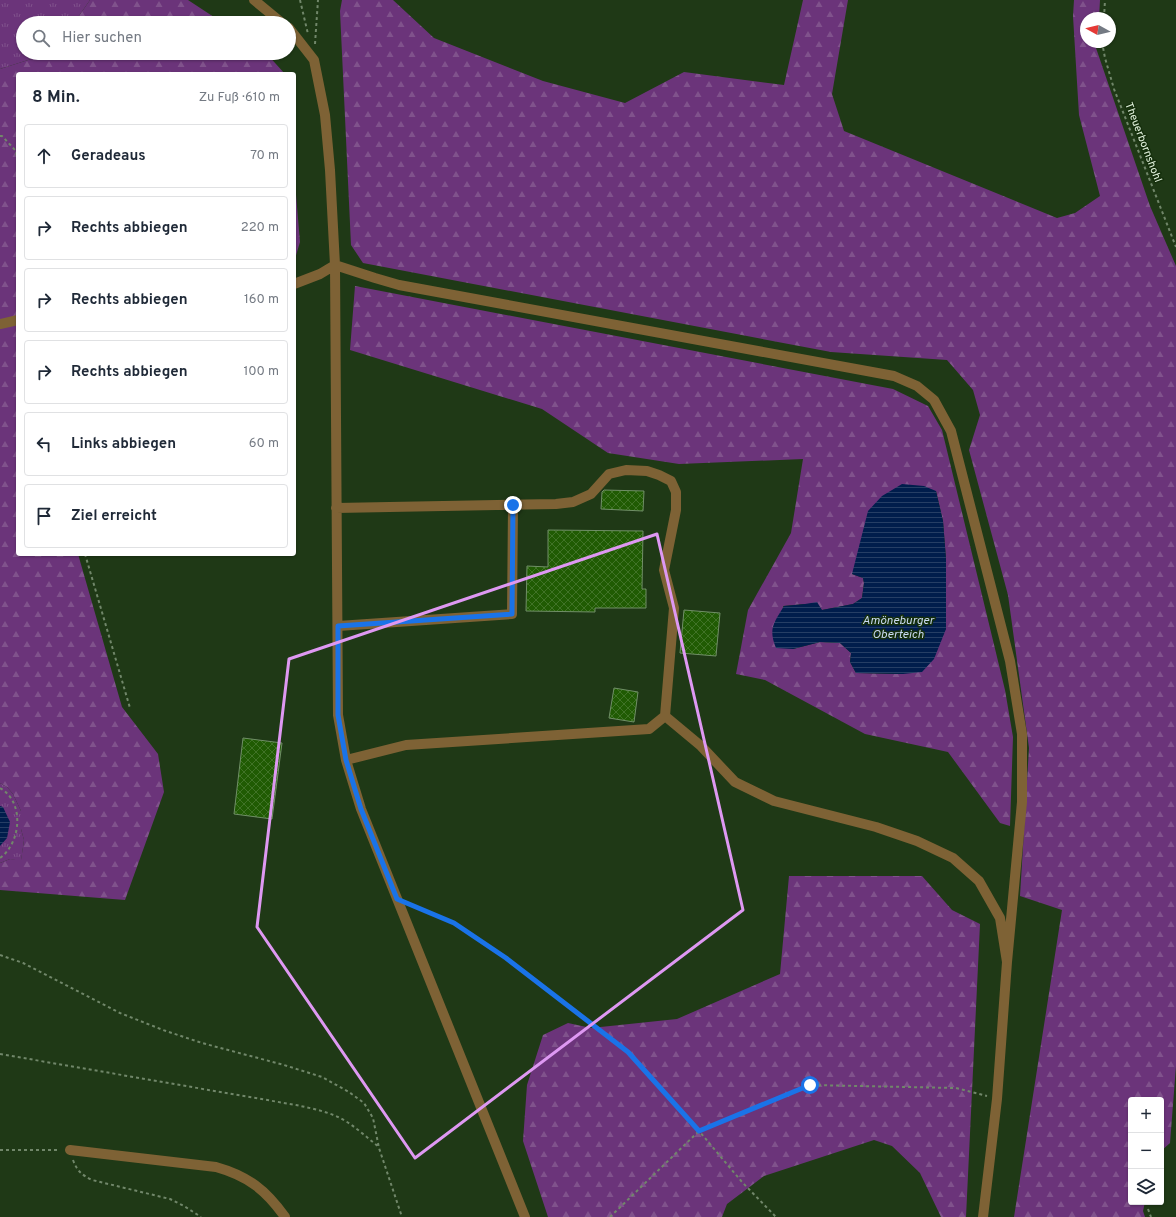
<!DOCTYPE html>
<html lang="de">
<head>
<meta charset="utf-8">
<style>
	:root { --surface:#fff; --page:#f6f6f7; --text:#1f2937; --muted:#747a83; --line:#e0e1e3 }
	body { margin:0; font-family:Overpass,sans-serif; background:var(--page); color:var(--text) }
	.controls { position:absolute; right:12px; bottom:12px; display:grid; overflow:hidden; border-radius:4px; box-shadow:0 1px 3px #0004 }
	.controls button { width:36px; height:36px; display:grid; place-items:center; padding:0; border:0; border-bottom:1px solid var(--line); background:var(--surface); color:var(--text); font:20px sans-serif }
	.compass { position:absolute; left:1080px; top:12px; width:36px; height:36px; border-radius:50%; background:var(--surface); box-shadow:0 1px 3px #0004; rotate:278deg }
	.stop { position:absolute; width:12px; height:12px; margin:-9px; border:3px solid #1a73e8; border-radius:50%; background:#fff }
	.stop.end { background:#1a73e8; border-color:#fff; box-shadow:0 1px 4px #0008 }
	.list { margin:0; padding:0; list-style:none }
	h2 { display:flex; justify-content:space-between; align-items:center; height:52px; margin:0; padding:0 16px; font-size:17px }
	h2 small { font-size:13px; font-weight:400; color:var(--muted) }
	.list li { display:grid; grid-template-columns:26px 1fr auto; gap:12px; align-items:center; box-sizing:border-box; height:64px; margin:0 8px 8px; padding:0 8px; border:1px solid var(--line); border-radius:4px }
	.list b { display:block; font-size:15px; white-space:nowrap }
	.list em { font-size:13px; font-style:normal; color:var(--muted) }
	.icon { flex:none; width:22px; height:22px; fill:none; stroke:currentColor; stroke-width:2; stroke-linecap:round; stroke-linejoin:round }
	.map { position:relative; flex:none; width:1176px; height:1217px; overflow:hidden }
	.search { position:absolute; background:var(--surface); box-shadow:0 1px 3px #0004; left:16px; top:16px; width:280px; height:44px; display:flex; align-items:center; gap:10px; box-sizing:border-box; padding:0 14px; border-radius:22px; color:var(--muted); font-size:15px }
	.panel { position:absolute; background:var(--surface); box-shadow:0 1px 3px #0004; left:16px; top:72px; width:280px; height:484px; border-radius:4px }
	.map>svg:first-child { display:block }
	.grass { fill:url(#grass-tufts) }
	.forest { fill:url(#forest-firs); fill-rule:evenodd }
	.water { fill:url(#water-rules) }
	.building { fill:url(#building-cross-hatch); stroke:#708f67 }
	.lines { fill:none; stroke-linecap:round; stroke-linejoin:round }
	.path { stroke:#71876a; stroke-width:2; stroke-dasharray:3 3; stroke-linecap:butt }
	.minor { stroke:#7e6235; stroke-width:10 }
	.route { stroke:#1a73e8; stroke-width:5 }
	.marked { fill:none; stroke:#de98f2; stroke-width:3; stroke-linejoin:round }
	.labels { text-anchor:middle; stroke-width:3; stroke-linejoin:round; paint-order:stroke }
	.street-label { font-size:11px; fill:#e1f1dc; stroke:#152f0c }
	.water-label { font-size:12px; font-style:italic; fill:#c9d9f2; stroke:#152f0c }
</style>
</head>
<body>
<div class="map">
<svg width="1176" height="1217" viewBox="0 0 1176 1217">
	<defs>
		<pattern id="grass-tufts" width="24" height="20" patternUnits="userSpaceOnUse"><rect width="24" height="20" fill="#6b347a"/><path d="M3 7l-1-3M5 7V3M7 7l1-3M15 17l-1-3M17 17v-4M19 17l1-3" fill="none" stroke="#80528c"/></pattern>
		<pattern id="forest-firs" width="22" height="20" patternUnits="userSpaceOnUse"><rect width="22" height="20" fill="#6b347a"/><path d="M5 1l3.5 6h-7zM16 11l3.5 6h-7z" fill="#80528c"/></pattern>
		<pattern id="water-rules" width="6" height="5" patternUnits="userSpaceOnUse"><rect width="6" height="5" fill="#001d4c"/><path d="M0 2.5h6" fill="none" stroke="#253e65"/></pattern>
		<pattern id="building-cross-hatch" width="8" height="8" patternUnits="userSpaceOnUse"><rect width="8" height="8" fill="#205b03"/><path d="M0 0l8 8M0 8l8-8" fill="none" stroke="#407327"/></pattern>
	</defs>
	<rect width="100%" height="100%" fill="#1f3916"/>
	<!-- grass -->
	<path class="grass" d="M0,0H90L74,23H23V53H50L0,69Z
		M0,783L7,787L13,794L21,811V829L24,840L21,861L10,859L0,863Z"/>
	<!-- forest -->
	<path class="forest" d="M90,0H188L223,23H74Z
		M342,0H393L434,38L543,81L625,103L684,72L784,85L803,0H848L832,94L844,131L1057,218L1075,213L1100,196L1079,115L1073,16L1074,0H1100L1099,18H1086V42H1097L1096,48L1150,206L1176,266V1066L1170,1143L1161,1151V1100H1131V1202H1145L1143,1211L1145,1217H1014L1062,910L1020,896L1029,748L1008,595L969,450L980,415L973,390L947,360L831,352L363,263L351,245L340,11Z
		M50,53H266L285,74H18V554H78L122,707L158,754L164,792L125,900L0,890V863L10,859L21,860L24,840L21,829V811L13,794L7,787L0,783V69Z
		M294,171L300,242L294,262Z
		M355,286L893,389L928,406L942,430L1005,690L1013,737L1010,826L1000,823L948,752L865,734L765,680L736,674L748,610L791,533L803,459L679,464L608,453L542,409L350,350ZM936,491L943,521L946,559V629L903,674L856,673L850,662L851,653L840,643L820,642L793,649L783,606L805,604L822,610L853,604L862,598L864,583L863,578L852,574Z
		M789,876H922L952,910L980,924L966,1217H941L920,1173L892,1146L874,1140L764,1176L727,1204L722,1217H548L523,1141L527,1085L543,1035L568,1023L591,1028L677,1019L780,974Z"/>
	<!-- water -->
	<path class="water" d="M902,484L924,486L936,491L943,521L946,559V629L934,659L922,672L903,674L856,673L850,662L851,653L840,643L820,642L793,649L776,648C768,628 774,623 784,606L805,604L817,602L822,610L853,604L862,598L864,583L863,578L852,574L868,511L882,496Z
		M0,806L3,807L10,822L7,838L0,846Z"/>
	<!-- building -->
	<path class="building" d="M604,490L644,491L643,511L601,509L602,492Z
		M548,530L643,531L642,589H646V608H595V612L526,611L527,566L548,567Z
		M684,610L720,613L716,656L680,653Z
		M614,688L638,692L634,722L609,718Z
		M243,738L282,743L272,819L234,814Z"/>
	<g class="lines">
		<!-- path -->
		<path class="path" d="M300,0L308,34
			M1104,18L1105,0
			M1102,42L1105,58L1114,89L1176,247
			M315,44L318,0
			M0,136H2L16,151L18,169
			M85,554L130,708
			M0,788C25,802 21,843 0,858
			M412,905L454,923L506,958L628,1052L699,1131L742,1182L776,1217
			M0,955L23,963L120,1013L163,1030L202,1043L284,1065L322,1077L349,1092L364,1103L373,1118L379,1148L402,1217
			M0,1054L296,1105C310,1108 325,1111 338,1117C353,1124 366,1137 379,1147
			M0,1150H60
			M73,1160C77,1171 82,1175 92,1180L170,1199L184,1206L201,1217
			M1148,1209L1151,1217
			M610,1217L699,1131L810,1085L956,1088L987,1096"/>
		<!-- minor -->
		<path class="minor" d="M254,0L282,23
			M289,28L314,60L325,115L330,170L335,265L338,715L346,760L361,809L525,1217
			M294,284L320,274L335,265L375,278L399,285L894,376L917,386L934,400L951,431L1010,661L1022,734V802L1007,962
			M0,324L18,320
			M336,508L556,504L573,502L591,494L609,474L626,470L647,471L659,475L671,481L676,492V510L664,570L674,608L665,716L649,729L406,745L346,760
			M338,626L512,614L513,505
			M665,716L701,746L735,782L774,801L876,827L917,841L953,858L979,881L1000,918L1007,962L997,1099L983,1217
			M70,1150L216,1167C248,1176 266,1190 285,1217"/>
	</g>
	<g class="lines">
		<!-- route -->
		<path class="route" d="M513,505L512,614L338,626V715L346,760L361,809L397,899L454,923L506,958L628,1052L699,1131L810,1085"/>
	</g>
	<!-- marked area -->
	<path class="marked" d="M657,534L743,910L415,1158L257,927L289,659Z"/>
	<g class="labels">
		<!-- street labels -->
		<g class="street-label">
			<text transform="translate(1144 142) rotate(69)" y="4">Theuerbornshohl</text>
		</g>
		<!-- water labels -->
		<g class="water-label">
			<text x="898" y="624">Amöneburger<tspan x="898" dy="14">Oberteich</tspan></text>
		</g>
	</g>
</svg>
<div class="controls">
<button>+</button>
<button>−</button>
<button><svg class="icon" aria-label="layers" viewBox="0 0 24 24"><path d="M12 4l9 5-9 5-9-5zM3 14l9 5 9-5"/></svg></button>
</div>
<svg class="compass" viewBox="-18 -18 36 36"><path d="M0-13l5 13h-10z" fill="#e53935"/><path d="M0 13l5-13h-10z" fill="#747a83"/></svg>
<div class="stop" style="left:810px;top:1085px"></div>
<div class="stop end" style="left:513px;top:505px"></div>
<div class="search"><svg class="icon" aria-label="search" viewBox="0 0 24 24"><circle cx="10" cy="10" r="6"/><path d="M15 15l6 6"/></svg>Hier suchen</div>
<section class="panel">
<h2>8 Min.<small>Zu Fuß · 610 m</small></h2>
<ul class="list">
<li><svg class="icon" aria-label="ahead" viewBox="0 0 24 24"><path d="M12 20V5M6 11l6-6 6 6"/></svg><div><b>Geradeaus</b></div><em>70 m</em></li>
<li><svg class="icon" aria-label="right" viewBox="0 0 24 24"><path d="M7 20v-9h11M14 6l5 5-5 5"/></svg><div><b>Rechts abbiegen</b></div><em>220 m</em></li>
<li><svg class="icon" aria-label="right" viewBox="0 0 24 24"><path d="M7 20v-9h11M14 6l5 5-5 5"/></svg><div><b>Rechts abbiegen</b></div><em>160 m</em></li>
<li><svg class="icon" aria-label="right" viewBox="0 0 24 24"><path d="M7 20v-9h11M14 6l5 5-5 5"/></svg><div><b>Rechts abbiegen</b></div><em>100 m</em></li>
<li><svg class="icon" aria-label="left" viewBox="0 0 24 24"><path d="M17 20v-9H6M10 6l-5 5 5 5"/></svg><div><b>Links abbiegen</b></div><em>60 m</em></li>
<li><svg class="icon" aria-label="arrive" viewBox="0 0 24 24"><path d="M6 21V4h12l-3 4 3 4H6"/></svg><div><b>Ziel erreicht</b></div></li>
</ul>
</section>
</div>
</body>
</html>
